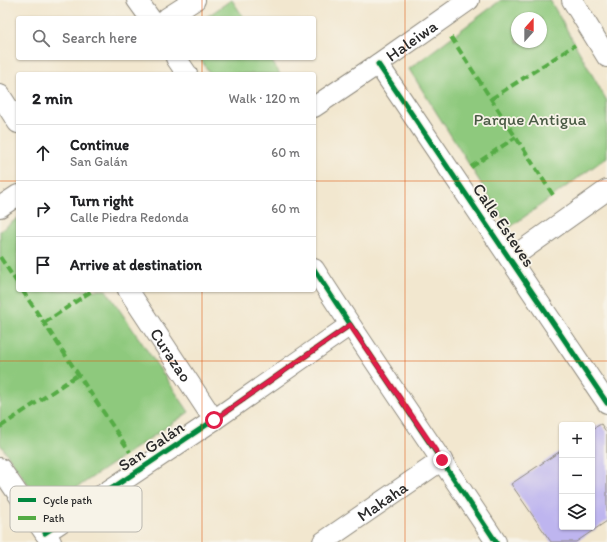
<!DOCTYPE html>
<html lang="en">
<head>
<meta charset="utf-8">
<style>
	:root { --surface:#fff; --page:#f2f2f2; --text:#202124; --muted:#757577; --line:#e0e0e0 }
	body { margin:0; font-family:Itim,sans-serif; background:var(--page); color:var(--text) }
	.controls { position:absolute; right:12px; bottom:12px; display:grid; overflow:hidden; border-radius:4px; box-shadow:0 1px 3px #0004 }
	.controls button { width:36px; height:36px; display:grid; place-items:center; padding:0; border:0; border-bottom:1px solid var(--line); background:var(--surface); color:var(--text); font:20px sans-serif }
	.compass { position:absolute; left:511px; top:12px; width:36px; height:36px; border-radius:50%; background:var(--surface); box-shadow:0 1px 3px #0004; rotate:21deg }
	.stop { position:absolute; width:12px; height:12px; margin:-9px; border:3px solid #e11d48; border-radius:50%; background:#fff }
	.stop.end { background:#e11d48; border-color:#fff; box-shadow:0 1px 4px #0008 }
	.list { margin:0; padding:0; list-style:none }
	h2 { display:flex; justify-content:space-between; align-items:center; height:52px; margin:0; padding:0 16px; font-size:17px }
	h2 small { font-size:13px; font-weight:400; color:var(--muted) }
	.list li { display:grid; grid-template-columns:26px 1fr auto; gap:12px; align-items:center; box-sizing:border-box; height:56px; padding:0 16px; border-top:1px solid var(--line) }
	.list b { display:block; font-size:15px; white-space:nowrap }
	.list p { margin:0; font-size:13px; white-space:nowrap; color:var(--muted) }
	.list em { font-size:13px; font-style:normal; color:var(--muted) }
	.icon { flex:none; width:22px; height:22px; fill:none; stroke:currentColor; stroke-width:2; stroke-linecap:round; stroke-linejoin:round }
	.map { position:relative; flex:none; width:607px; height:542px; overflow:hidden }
	.search { position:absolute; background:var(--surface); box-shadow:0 1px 3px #0004; left:16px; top:16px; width:300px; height:44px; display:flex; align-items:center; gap:10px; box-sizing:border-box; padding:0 14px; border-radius:4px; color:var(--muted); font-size:15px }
	.panel { position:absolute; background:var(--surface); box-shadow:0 1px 3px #0004; left:16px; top:72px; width:300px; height:220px; border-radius:4px }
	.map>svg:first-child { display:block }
	.green { fill:#8ec97d; stroke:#5c7a54; fill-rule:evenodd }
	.building { fill:#beb5ef }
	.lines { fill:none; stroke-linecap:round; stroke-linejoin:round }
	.minor-casing { stroke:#8e897d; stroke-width:22 }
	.minor { stroke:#fff; stroke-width:20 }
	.quiet { stroke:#54ab44; stroke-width:4; stroke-dasharray:8 4; stroke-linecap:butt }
	.cycleway-casing { stroke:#f7f3e8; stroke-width:8 }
	.cycleway { stroke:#00873e; stroke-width:5 }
	.route { stroke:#e11d48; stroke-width:5 }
	.grid { fill:none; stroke:#df570e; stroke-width:1; stroke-opacity:0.55 }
	.labels { text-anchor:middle; stroke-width:3.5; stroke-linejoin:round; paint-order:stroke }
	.street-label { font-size:17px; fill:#2b2b2b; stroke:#f7f3e8 }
	.park-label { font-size:17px; fill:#495a44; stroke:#f7f3e8 }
	.key { fill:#f7f3e8; stroke:#bab7af; stroke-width:1 }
	.key-label { font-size:11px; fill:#2b2b2b }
</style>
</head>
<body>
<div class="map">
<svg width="607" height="542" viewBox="0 0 607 542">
	<rect width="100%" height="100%" fill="#f7f3e8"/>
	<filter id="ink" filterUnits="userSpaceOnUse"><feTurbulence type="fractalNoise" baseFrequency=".025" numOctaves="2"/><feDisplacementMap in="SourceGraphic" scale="8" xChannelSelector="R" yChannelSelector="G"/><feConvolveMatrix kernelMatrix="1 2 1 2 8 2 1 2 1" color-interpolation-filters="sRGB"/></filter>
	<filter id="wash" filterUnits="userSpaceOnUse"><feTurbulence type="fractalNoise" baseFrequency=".012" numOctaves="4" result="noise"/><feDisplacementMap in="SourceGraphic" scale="16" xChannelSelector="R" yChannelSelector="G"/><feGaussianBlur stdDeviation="0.9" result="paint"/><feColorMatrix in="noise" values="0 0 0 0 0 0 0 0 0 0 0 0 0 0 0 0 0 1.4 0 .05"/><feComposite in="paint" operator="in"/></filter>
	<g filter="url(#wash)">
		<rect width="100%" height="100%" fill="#f2e7cf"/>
		<!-- green -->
		<path class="green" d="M231,0H232L244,18H205Z
			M501,0H550L607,101V157L509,228L409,69ZM517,18H541V42H517Z
			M200,58H270L280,74H210Z
			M18,218V290H106L189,412L45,509L0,444V231Z"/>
		<g id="blocks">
			<!-- building -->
			<path class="building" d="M601,424L607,433V521L576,542H551L511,484L562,450V527H592V429Z"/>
		</g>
	</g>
	<g filter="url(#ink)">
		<use href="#blocks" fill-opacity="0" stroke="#8e897d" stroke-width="1"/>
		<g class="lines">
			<defs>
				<g id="minor">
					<path d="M137,0L150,18"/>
					<path d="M572,0L607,57"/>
					<path d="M167,18L195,0"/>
					<path d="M176,58L187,74"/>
					<path d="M378,64L607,403"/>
					<path d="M0,95L18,123"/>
					<path id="s1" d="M314,107L378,64L469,0"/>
					<path d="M0,207L18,195"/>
					<path d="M510,259L607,190"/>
					<path d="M314,269C373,361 436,451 496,542"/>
					<path id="s2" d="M128,290L214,420"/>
					<path d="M0,468L51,542"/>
					<path d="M45,533L214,420L350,325"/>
					<path id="s3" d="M323,542L442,460"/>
				</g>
			</defs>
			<!-- minor casing -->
			<use href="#minor" class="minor-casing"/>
			<!-- minor -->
			<use href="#minor" class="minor"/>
			<!-- quiet -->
			<path class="quiet" d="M451,37L553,195
				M491,99L575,45
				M471,167L516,137
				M0,257L18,284
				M22,290L130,452
				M44,323L93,290
				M0,427L79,374"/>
			<defs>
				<path id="cycleway" d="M378,64L607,403
					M314,269C373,361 436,451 496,542
					M45,533L214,420L350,325"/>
			</defs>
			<!-- cycleway casing -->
			<use href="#cycleway" class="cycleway-casing"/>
			<!-- cycleway -->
			<use href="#cycleway" class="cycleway"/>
		</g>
	</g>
	<g class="lines" filter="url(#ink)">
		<!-- route -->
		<path class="route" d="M214,420L350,325L442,460"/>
	</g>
	<!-- grid -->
	<path class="grid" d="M202,0V18M405,0V542M202,58V74M0,181H18M314,181H607M202,290V542M0,361H607"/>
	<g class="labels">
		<!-- street labels -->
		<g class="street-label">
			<text dy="6" stroke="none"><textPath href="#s1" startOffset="118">Haleiwa</textPath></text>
			<text transform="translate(504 225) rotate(56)" y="6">Calle Esteves</text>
			<text dy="6" stroke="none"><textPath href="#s2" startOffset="78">Curazao</textPath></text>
			<text transform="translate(151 446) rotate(-34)" y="6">San Galán</text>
			<text dy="6" stroke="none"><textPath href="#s3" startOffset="72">Makaha</textPath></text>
		</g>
		<!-- park labels -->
		<g class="park-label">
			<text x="530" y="125">Parque Antigua</text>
		</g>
	</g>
	<!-- legend -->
	<rect x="10" y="486" width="132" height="46" rx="6" class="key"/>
	<rect x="18" y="498" width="18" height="4" fill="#00873e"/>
	<rect x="18" y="516" width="18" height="4" fill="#54ab44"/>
	<g class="key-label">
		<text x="43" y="504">Cycle path</text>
		<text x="43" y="522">Path</text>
	</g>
</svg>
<div class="controls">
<button>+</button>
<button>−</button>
<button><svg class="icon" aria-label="layers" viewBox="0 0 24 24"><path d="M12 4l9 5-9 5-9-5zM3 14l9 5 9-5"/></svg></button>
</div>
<svg class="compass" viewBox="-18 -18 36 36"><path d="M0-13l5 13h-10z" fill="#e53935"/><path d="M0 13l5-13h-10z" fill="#757577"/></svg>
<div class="stop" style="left:214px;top:420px"></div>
<div class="stop end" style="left:442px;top:460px"></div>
<div class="search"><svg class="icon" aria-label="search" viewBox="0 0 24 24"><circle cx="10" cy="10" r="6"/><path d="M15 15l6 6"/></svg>Search here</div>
<section class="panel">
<h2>2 min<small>Walk · 120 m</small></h2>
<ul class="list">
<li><svg class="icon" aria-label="ahead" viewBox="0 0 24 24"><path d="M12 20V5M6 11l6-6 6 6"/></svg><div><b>Continue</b><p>San Galán</p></div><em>60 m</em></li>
<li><svg class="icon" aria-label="right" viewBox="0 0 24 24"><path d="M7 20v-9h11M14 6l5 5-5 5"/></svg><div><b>Turn right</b><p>Calle Piedra Redonda</p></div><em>60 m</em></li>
<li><svg class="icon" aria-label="arrive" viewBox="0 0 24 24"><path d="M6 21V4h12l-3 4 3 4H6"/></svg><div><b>Arrive at destination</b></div></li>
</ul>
</section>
</div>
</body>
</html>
